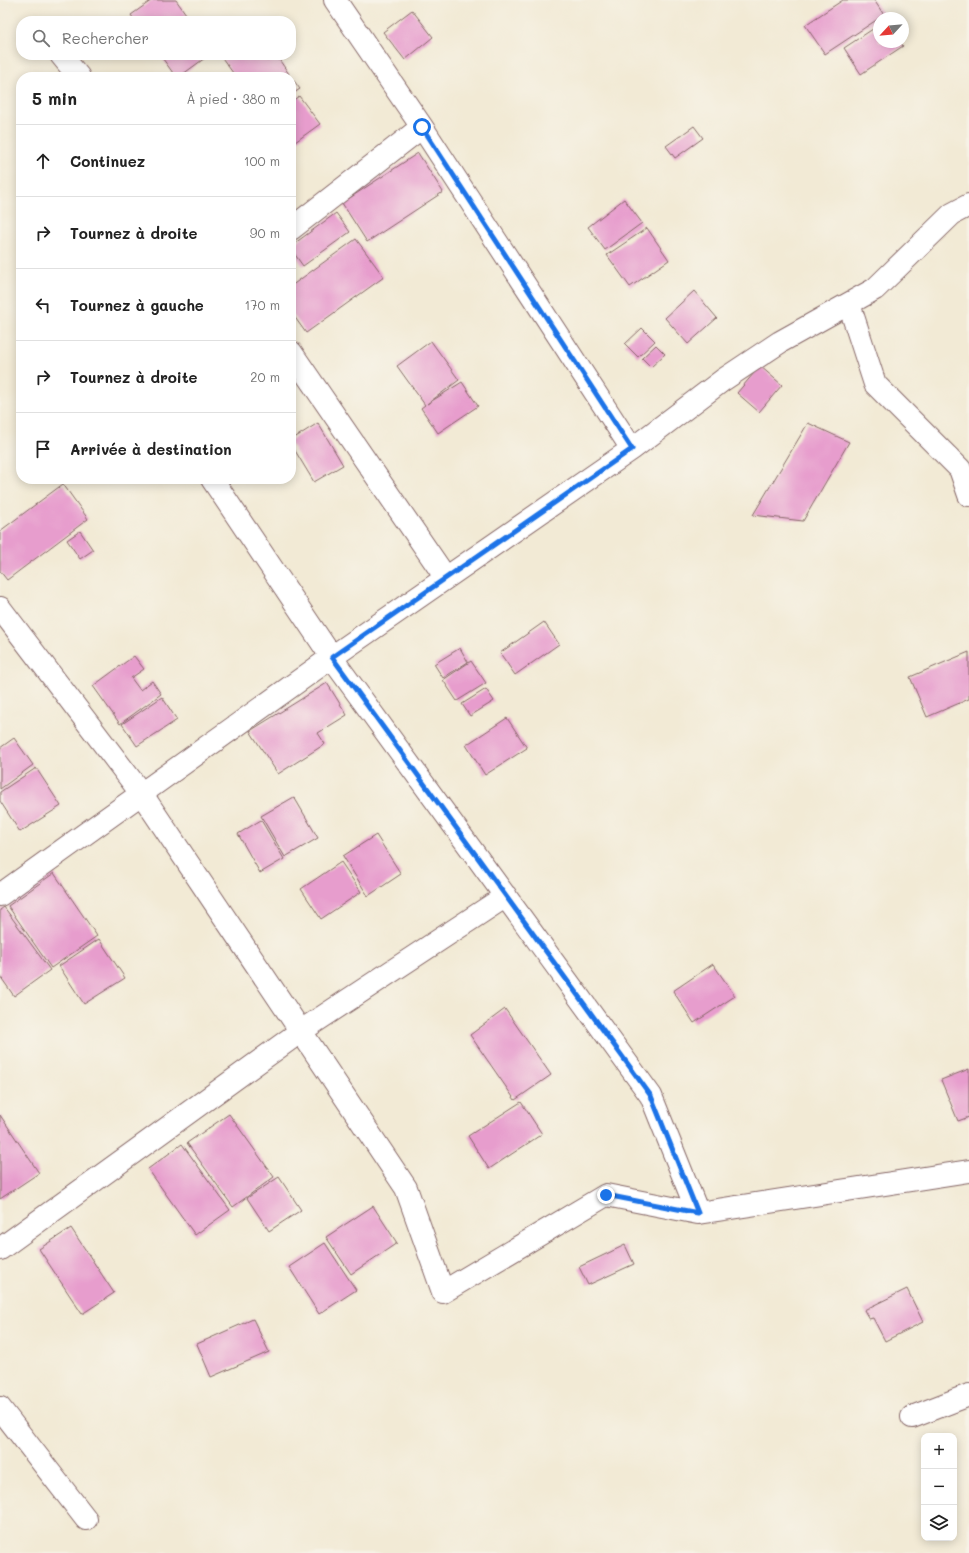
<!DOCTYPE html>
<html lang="fr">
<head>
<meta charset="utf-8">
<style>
	:root { --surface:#fff; --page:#f6f6f6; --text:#222; --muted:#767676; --line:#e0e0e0 }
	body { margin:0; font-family:Mali,sans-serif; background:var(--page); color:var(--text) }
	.controls { position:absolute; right:12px; bottom:12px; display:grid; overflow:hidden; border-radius:8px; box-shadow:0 2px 10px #0003 }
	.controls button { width:36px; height:36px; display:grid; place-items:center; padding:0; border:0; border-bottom:1px solid var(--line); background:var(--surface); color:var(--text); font:20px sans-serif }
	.compass { position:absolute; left:873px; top:12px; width:36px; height:36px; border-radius:50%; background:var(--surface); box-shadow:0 2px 10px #0003; rotate:244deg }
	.stop { position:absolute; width:12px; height:12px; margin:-9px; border:3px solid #1a73e8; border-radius:50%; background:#fff }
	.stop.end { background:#1a73e8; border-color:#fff; box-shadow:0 1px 4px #0008 }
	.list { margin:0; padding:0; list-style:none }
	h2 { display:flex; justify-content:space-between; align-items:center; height:52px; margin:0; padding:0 16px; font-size:17px }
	h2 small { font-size:13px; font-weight:400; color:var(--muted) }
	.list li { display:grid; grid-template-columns:26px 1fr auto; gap:12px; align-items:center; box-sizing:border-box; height:72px; padding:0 16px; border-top:1px solid var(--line) }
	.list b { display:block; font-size:15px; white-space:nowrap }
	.list em { font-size:13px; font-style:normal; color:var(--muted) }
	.icon { flex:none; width:22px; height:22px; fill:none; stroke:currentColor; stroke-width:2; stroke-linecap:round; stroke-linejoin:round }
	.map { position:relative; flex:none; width:969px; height:1553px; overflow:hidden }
	.search { position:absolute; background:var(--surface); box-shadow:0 2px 10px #0003; left:16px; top:16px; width:280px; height:44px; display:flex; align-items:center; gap:10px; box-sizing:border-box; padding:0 14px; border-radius:16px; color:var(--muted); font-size:15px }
	.panel { position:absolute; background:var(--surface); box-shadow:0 2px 10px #0003; left:16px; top:72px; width:280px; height:412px; border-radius:16px }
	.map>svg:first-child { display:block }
	.building { fill:#e79dcd }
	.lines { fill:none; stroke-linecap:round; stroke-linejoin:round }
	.minor-casing { stroke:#856666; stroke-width:24 }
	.minor { stroke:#fff; stroke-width:22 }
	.route { stroke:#1a73e8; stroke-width:5 }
</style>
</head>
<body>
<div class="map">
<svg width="969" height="1553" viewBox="0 0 969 1553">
	<rect width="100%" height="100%" fill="#f7f3e8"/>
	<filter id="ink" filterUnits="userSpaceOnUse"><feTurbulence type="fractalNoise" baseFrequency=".025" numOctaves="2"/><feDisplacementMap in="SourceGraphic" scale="8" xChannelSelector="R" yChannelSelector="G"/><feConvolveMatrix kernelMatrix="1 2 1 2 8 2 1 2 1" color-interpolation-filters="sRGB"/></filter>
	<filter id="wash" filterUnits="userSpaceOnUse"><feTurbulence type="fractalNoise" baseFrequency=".012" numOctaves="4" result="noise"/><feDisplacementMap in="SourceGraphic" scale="16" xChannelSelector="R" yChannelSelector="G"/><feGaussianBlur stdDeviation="0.9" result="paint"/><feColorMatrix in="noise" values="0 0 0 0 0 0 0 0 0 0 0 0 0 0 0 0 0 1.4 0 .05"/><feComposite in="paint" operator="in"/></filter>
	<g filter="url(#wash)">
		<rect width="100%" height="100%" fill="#f2ead5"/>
		<g id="blocks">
			<!-- building -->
			<path class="building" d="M152,0H176L191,21H135L131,15Z
				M843,0H874L884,15L825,54L805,25Z
				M412,10L433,37L405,60L383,32Z
				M879,25V42H900L903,46L861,74L844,48Z
				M160,55H209L179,77H176Z
				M220,55H263L267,61L276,55L289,74L284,77H236Z
				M294,81L300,89L291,95V83Z
				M299,96L320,124L291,145V102Z
				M694,126L703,138L675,158L666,146Z
				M418,153L443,192L367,242L342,203Z
				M291,184L296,191L291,195Z
				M624,199L642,223L605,250L588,227Z
				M336,213L350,232L303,266L291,249V246Z
				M647,228L669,260L630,287L607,255Z
				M356,239L384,277L306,333L291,312V286Z
				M694,291L717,318L688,344L665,318Z
				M642,328L655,341L638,357L625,344Z
				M431,341L459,380L427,404L462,382L478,406L438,433L421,408L425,405L397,366Z
				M656,345L665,354L651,367L642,358Z
				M760,366L782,385L759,412L737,393Z
				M318,423L343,465L314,482L291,444V440Z
				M808,423L849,442L803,521L753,515Z
				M63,484L88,519L7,580L0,571V531Z
				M80,531L93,550L80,559L67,540Z
				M544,622L559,644L515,675L500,653Z
				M460,648L468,662L443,678L434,664Z
				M969,652V699L927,717L910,677Z
				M134,656L144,669L131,678L140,690L152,681L161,694L120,724L93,686Z
				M471,661L486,683L457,701L443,680Z
				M327,683L347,715L318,733L325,744L278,774L250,731Z
				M486,689L494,701L470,716L462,704Z
				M162,697L177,720L137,746L122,724Z
				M507,718L527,748L485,775L466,745Z
				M14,738L33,765L0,789V748Z
				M36,768L61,806L20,832L0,801V792Z
				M294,797L318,838L285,857L261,816Z
				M261,820L284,859L260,873L238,834Z
				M376,835L401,874L368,896L343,856Z
				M341,862L361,892L321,919L301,889Z
				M54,873L97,936L51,968L8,906Z
				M4,907L50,970L14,996L0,976V910Z
				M99,939L125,978L84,1004L59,966Z
				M713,964L735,996L694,1023L673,991Z
				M505,1009L551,1075L515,1100L470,1035Z
				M969,1069V1117L958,1121L941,1080Z
				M521,1102L542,1134L489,1169L468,1136Z
				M229,1114L274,1177L233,1207L187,1143Z
				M0,1115L39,1173L0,1199Z
				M182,1144L230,1210L195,1235L148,1169Z
				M279,1177L301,1210L269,1231L247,1198Z
				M373,1206L397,1243L351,1274L326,1237Z
				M71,1228L114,1293L82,1314L39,1249Z
				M325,1243L356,1290L319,1314L289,1267Z
				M625,1245L634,1264L588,1285L579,1267Z
				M907,1289L923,1322L885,1341L873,1318L869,1319L864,1310Z
				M253,1319L269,1352L211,1377L197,1344Z"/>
		</g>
	</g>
	<g filter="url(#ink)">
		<use href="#blocks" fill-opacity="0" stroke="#856666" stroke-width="1"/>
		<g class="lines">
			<defs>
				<path id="minor" d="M335,0L422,127L632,449
					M61,55L79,77
					M291,229L422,127
					M849,304L875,384L960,469L969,495
					M291,352L446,578
					M212,479L339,668L651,1096L698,1213
					M0,608L141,793L406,1188L443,1292L606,1195L698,1213L969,1171
					M0,895L332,657L632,449L723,380L780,342L875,289L952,214L969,205
					M0,1249L301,1031L506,896
					M0,1408L86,1519
					M912,1417L969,1395"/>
			</defs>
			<!-- minor casing -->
			<use href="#minor" class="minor-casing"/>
			<!-- minor -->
			<use href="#minor" class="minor"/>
		</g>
	</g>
	<g class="lines" filter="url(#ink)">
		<!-- route -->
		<path class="route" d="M422,127L632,449L332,657L651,1096L698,1213L606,1195"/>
	</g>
</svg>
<div class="controls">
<button>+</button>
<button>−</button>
<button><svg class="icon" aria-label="layers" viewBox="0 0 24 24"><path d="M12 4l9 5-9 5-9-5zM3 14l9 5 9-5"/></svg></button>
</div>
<svg class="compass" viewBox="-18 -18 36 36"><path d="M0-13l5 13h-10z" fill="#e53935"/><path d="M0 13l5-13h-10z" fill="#767676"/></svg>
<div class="stop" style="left:422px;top:127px"></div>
<div class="stop end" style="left:606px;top:1195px"></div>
<div class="search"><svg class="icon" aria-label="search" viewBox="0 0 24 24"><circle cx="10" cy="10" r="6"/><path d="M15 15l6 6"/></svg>Rechercher</div>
<section class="panel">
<h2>5 min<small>À pied · 380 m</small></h2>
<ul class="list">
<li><svg class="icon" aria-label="ahead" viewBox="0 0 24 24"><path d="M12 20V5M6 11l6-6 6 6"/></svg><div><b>Continuez</b></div><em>100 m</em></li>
<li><svg class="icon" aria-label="right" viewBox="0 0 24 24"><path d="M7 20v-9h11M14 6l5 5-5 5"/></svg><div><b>Tournez à droite</b></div><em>90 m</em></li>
<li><svg class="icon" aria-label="left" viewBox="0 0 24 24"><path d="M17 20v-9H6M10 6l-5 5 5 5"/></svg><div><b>Tournez à gauche</b></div><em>170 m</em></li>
<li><svg class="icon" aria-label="right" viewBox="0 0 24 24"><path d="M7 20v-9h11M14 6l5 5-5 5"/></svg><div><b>Tournez à droite</b></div><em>20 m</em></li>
<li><svg class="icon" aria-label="arrive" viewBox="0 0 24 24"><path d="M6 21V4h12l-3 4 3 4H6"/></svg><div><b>Arrivée à destination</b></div></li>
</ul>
</section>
</div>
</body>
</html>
